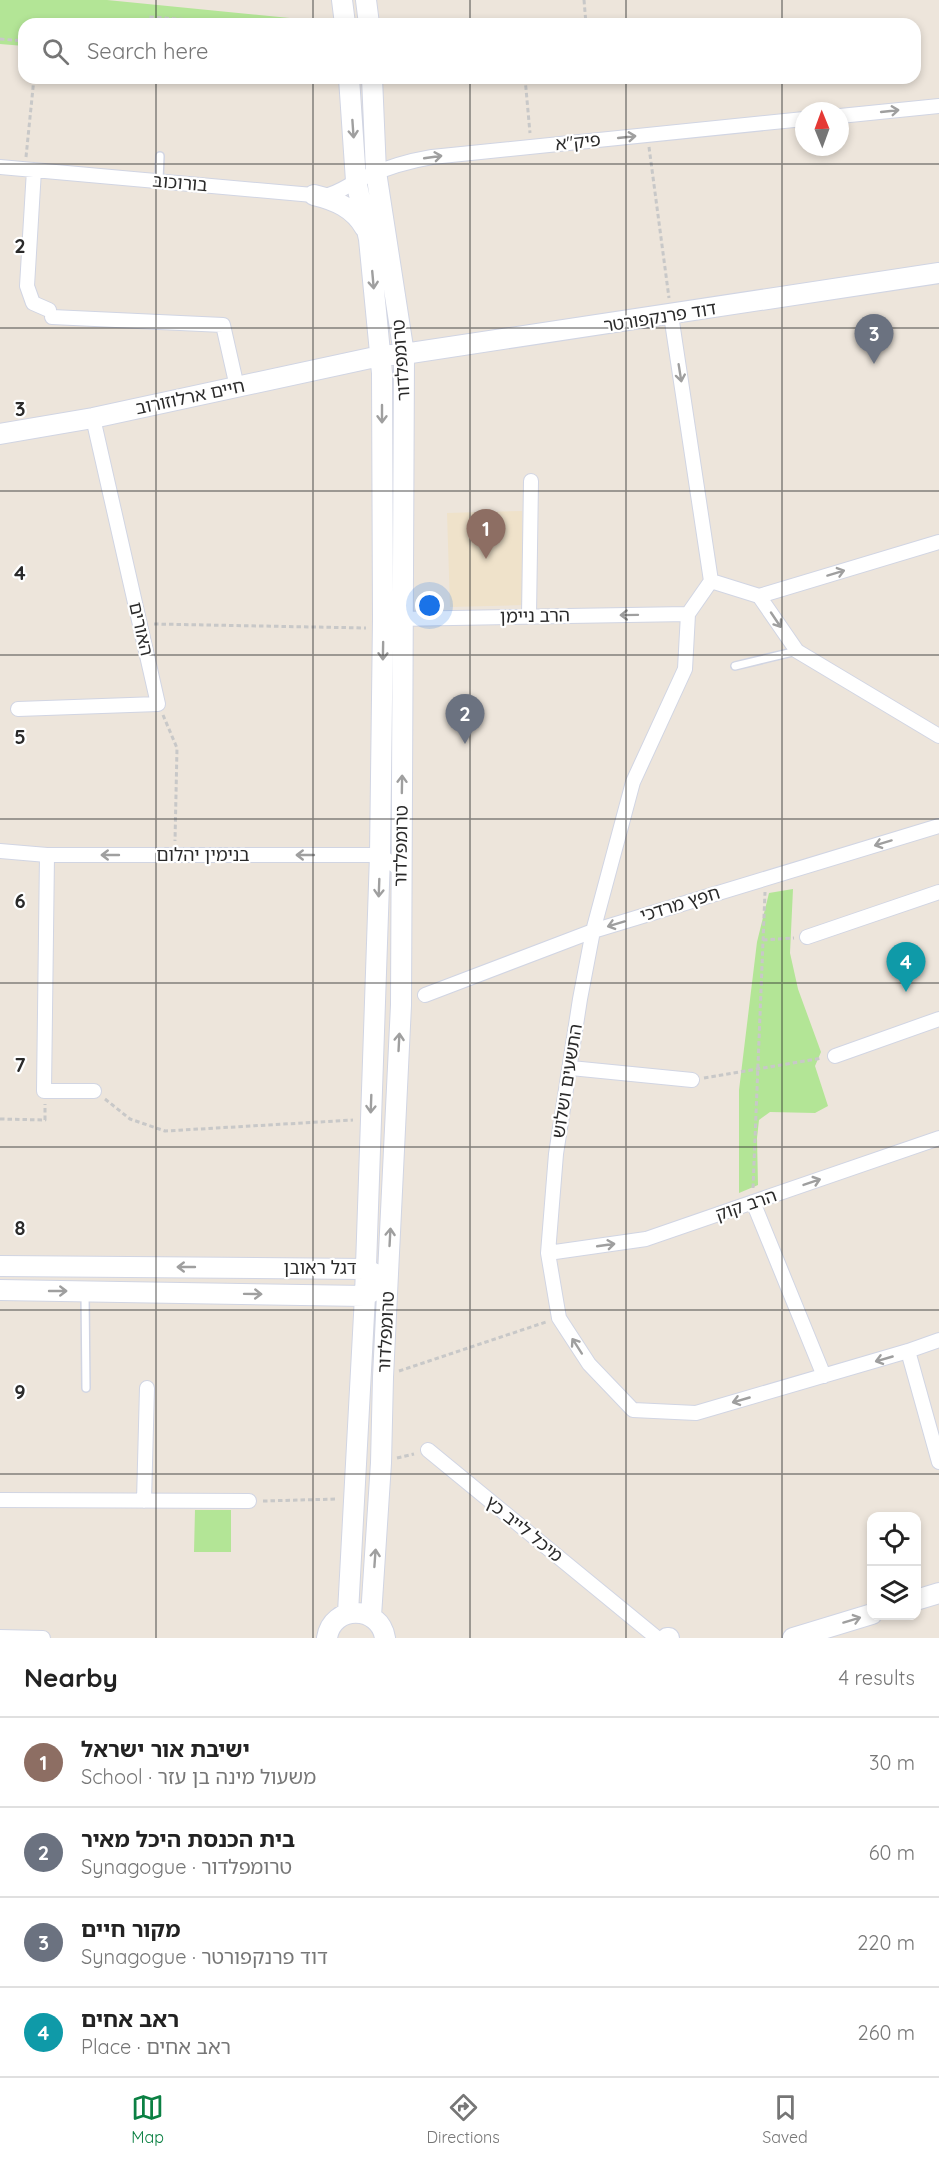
<!DOCTYPE html>
<html lang="en">
<head>
<meta charset="utf-8">
<style>
	:root { --surface:#fff; --page:#f2f2f2; --text:#222; --muted:#767676; --line:#e0e0e0; --accent:#0b8043 }
	body { margin:0; font-family:Quicksand,"Noto Sans Hebrew",sans-serif; background:var(--page); color:var(--text) }
	.controls { position:absolute; right:18px; bottom:18px; display:grid; overflow:hidden; border-radius:12px; box-shadow:0 3px 9px #0003 }
	.controls button { width:54px; height:54px; display:grid; place-items:center; padding:0; border:0; border-bottom:2px solid var(--line); background:var(--surface); color:var(--text); font:30px sans-serif }
	.compass { position:absolute; left:795px; top:102px; width:54px; height:54px; border-radius:50%; background:var(--surface); box-shadow:0 3px 9px #0003; rotate:359deg }
	.you { position:absolute; left:430px; top:606px; width:21px; height:21px; margin:-15px; border:4px solid #fff; border-radius:50%; background:#1a73e8; box-shadow:0 0 0 9px #1a73e833 }
	.badge { display:grid; place-items:center; width:39px; height:39px; border-radius:50%; background:var(--accent); color:#fff; font-size:20px; font-weight:700 }
	.pin { position:absolute; translate:-50% -50px; filter:drop-shadow(0 2px 3px #0008) }
	.pin::after { content:''; position:absolute; top:32px; width:21px; height:18px; background:inherit; clip-path:polygon(0 0,100% 0,50% 100%) }
	.list { margin:0; padding:0; list-style:none }
	h2 { display:flex; justify-content:space-between; align-items:center; height:78px; margin:0; padding:0 24px; font-size:26px }
	h2 small { font-size:20px; font-weight:400; color:var(--muted) }
	.list li { display:grid; grid-template-columns:39px 1fr auto; gap:18px; align-items:center; box-sizing:border-box; height:90px; padding:0 24px; border-top:2px solid var(--line) }
	.list b { display:block; font-size:22px; white-space:nowrap }
	.list p { margin:0; font-size:20px; white-space:nowrap; color:var(--muted) }
	.list em { font-size:20px; font-style:normal; color:var(--muted) }
	.icon { flex:none; width:33px; height:33px; fill:none; stroke:currentColor; stroke-width:2; stroke-linecap:round; stroke-linejoin:round }
	.map { position:relative; flex:none; width:939px; height:1638px; overflow:hidden }
	.search { position:absolute; background:var(--surface); box-shadow:0 3px 9px #0003; left:18px; right:18px; top:18px; height:66px; display:flex; align-items:center; gap:15px; box-sizing:border-box; padding:0 21px; border-radius:18px; color:var(--muted); font-size:22px }
	.sheet { height:438px; background:var(--surface) }
	nav { display:flex; justify-content:space-around; align-items:center; box-sizing:border-box; height:84px; border-top:2px solid var(--line); background:var(--surface); font-size:16px; color:var(--muted) }
	nav a { display:grid; justify-items:center; gap:3px }
	nav .on { color:var(--accent) }
	.map>svg:first-child { display:block }
	.education { fill:#efe2ca }
	.park { fill:#b3e596 }
	.lines { fill:none; stroke-linecap:round; stroke-linejoin:round }
	.lane-casing { stroke:#d1d5e3; stroke-width:10 }
	.street-casing { stroke:#d1d5e3; stroke-width:16 }
	.secondary-casing { stroke:#d1d5e3; stroke-width:22 }
	.path { stroke:#c8c8c8; stroke-width:3; stroke-dasharray:4.5 3; stroke-linecap:butt }
	.lane { stroke:#fff; stroke-width:7 }
	.street { stroke:#fff; stroke-width:14 }
	.secondary { stroke:#fff; stroke-width:20 }
	.oneway { stroke:#9f9f9f }
	.grid { fill:none; stroke:#2a2a2a; stroke-width:1.5; stroke-opacity:0.55 }
	.labels { text-anchor:middle; stroke-width:4.5; stroke-linejoin:round; paint-order:stroke }
	.street-label { font-size:18px; fill:#2a2a2a; stroke:#fff }
	.grid-label { font-size:20px; text-anchor:middle; font-weight:bold; fill:#2a2a2a; stroke:#fff; stroke-width:4.5; stroke-linejoin:round; paint-order:stroke }
</style>
</head>
<body>
<div class="map">
<svg width="939" height="1638" viewBox="0 0 939 1638">
	<rect width="100%" height="100%" fill="#ede5db"/>
	<!-- education -->
	<path class="education" d="M522,511L524,605L450,607L447,513Z"/>
	<!-- park -->
	<path class="park" d="M0,0H107L310,20V24H24V46L0,44Z
		M793,889L790,953L798,989L821,1052L815,1066L828,1106L815,1113L770,1112L759,1120L757,1138L758,1185L739,1193V1090L757,942L769,893Z
		M195,1510H231V1552H194Z"/>
	<g class="lines">
		<defs>
			<path id="lane" d="M159,181L160,156
				M735,666L797,651
				M85,1293L86,1388"/>
			<path id="street" d="M840,116L939,106
				M0,167L324,196C340,193 349,184 363,178C385,168 408,161 432,157L804,119
				M34,170L27,286L33,303L49,310
				M671,315L711,581
				M52,317L223,325L237,387
				M711,581L688,614L685,669L633,782L593,931L580,999L556,1154L548,1253L559,1318L589,1364L633,1410L696,1413L908,1351L939,1340
				M711,581L759,596L797,651L939,736
				M759,596L939,542
				M529,616L531,481
				M396,619L688,614
				M18,709L158,704L93,418
				M0,851L47,855H380L401,870
				M47,855L44,1091H94
				M807,937L939,892
				M425,995L593,931L939,826
				M835,1056L939,1019
				M571,1068L692,1080
				M753,1202L824,1376
				M548,1253L646,1239L939,1138
				M908,1351L939,1462
				M428,1450L657,1638
				M0,1500L249,1501
				M144,1501L147,1388
				M0,1637L43,1638"/>
			<path id="secondary" d="M342,0L345,24
				M366,0L369,24
				M314,195C335,200 354,208 365,228
				M0,434L93,418L380,356L404,354L939,273
				M0,1266L366,1269L375,1274
				M0,1290L365,1296L376,1289
				M916,1600L939,1593
				M348,1613L365,1296L380,855L383,620L382,373L369,239L356,181L349,78
				M371,1616L381,1463L383,1377L401,1005L404,354L376,172L372,78
				M327,1638C332,1604 380,1605 385,1638
				M667,1638H669
				M793,1638L872,1614"/>
		</defs>
		<!-- lane casing -->
		<use href="#lane" class="lane-casing"/>
		<!-- street casing -->
		<use href="#street" class="street-casing"/>
		<!-- secondary casing -->
		<use href="#secondary" class="secondary-casing"/>
		<!-- path -->
		<path class="path" d="M584,0L586,24
			M149,24V17L250,24
			M0,39L24,41
			M525,78L530,133
			M649,147L669,298
			M26,157L34,78
			M154,624L366,628
			M163,715L177,748L175,841
			M763,940L794,938
			M704,1078L822,1058
			M105,1099L130,1119L165,1131L353,1120
			M0,1119L45,1120V1104
			M753,1188L765,892
			M399,1371L546,1322
			M397,1458L414,1454
			M263,1501L337,1499"/>
		<!-- lane -->
		<use href="#lane" class="lane"/>
		<!-- street -->
		<use href="#street" class="street"/>
		<!-- secondary -->
		<use href="#secondary" class="secondary"/>
	</g>
	<!-- one-way arrows -->
	<defs><path id="oneway-shaft" d="M-6 0H5M1.5-3L5.5 0L1.5 3" fill="none" stroke-width="1.6" stroke-linecap="round" stroke-linejoin="round" transform="scale(1.5)"/></defs>
	<g class="oneway">
		<use href="#oneway-shaft" transform="translate(890 111) rotate(-6)"/>
		<use href="#oneway-shaft" transform="translate(353 129) rotate(86)"/>
		<use href="#oneway-shaft" transform="translate(627 137) rotate(-6)"/>
		<use href="#oneway-shaft" transform="translate(433 157) rotate(-8)"/>
		<use href="#oneway-shaft" transform="translate(373 280) rotate(85)"/>
		<use href="#oneway-shaft" transform="translate(680 373) rotate(81)"/>
		<use href="#oneway-shaft" transform="translate(382 414) rotate(90)"/>
		<use href="#oneway-shaft" transform="translate(836 573) rotate(-17)"/>
		<use href="#oneway-shaft" transform="translate(629 615) rotate(179)"/>
		<use href="#oneway-shaft" transform="translate(776 620) rotate(56)"/>
		<use href="#oneway-shaft" transform="translate(383 651) rotate(91)"/>
		<use href="#oneway-shaft" transform="translate(402 784) rotate(-89)"/>
		<use href="#oneway-shaft" transform="translate(883 843) rotate(163)"/>
		<use href="#oneway-shaft" transform="translate(110 855) rotate(-180)"/>
		<use href="#oneway-shaft" transform="translate(305 855) rotate(-180)"/>
		<use href="#oneway-shaft" transform="translate(379 888) rotate(92)"/>
		<use href="#oneway-shaft" transform="translate(616 924) rotate(163)"/>
		<use href="#oneway-shaft" transform="translate(399 1042) rotate(-87)"/>
		<use href="#oneway-shaft" transform="translate(371 1104) rotate(92)"/>
		<use href="#oneway-shaft" transform="translate(812 1182) rotate(-19)"/>
		<use href="#oneway-shaft" transform="translate(390 1237) rotate(-87)"/>
		<use href="#oneway-shaft" transform="translate(606 1245) rotate(-8)"/>
		<use href="#oneway-shaft" transform="translate(186 1267) rotate(-180)"/>
		<use href="#oneway-shaft" transform="translate(58 1291)"/>
		<use href="#oneway-shaft" transform="translate(253 1294) rotate(1)"/>
		<use href="#oneway-shaft" transform="translate(577 1346) rotate(-123)"/>
		<use href="#oneway-shaft" transform="translate(884 1359) rotate(164)"/>
		<use href="#oneway-shaft" transform="translate(741 1400) rotate(164)"/>
		<use href="#oneway-shaft" transform="translate(375 1558) rotate(-86)"/>
		<use href="#oneway-shaft" transform="translate(852 1620) rotate(-17)"/>
	</g>
	<!-- grid -->
	<path class="grid" d="M156,0V24M313,0V24M470,0V24M626,0V24M782,0V24M156,78V1638M313,78V1638M470,78V1638M626,78V1638M782,78V1638M0,164H939M0,328H939M0,491H939M0,655H939M0,819H939M0,983H939M0,1147H939M0,1310H939M0,1474H939"/>
	<g class="labels">
		<!-- street labels -->
		<g class="street-label">
			<text transform="translate(578 142) rotate(-6)" y="6">פיק"א</text>
			<text transform="translate(180 183) rotate(5)" y="6">בורוכוב</text>
			<text transform="translate(660 317) rotate(-9)" y="6">דוד פרנקפורטר</text>
			<text transform="translate(401 360) rotate(-94)" y="6">טרומפלדור</text>
			<text transform="translate(190 397) rotate(-12)" y="6">חיים ארלוזורוב</text>
			<text transform="translate(535 616) rotate(-1)" y="6">הרב ניימן</text>
			<text transform="translate(141 629) rotate(77)" y="6">האורים</text>
			<text transform="translate(401 846) rotate(-89)" y="6">טרומפלדור</text>
			<text x="203" y="861">בנימין יהלום</text>
			<text transform="translate(680 904) rotate(-17)" y="6">חפץ מרדכי</text>
			<text transform="translate(567 1081) rotate(-81)" y="6">התשעים ושלוש</text>
			<text transform="translate(746 1205) rotate(-19)" y="6">הרב קוק</text>
			<text x="320" y="1274">דגל ראובן</text>
			<text transform="translate(386 1332) rotate(-87)" y="6">טרומפלדור</text>
			<text transform="translate(524 1529) rotate(39)" y="6">מיכל לייב כץ</text>
		</g>
	</g>
	<g class="grid-label">
		<text x="20" y="253">2</text>
		<text x="20" y="416">3</text>
		<text x="20" y="580">4</text>
		<text x="20" y="744">5</text>
		<text x="20" y="908">6</text>
		<text x="20" y="1072">7</text>
		<text x="20" y="1235">8</text>
		<text x="20" y="1399">9</text>
	</g>
</svg>
<div class="controls">
<button><svg class="icon" aria-label="locate" viewBox="0 0 24 24"><circle cx="12" cy="12" r="6"/><path d="M12 2v4M12 18v4M2 12h4M18 12h4"/></svg></button>
<button><svg class="icon" aria-label="layers" viewBox="0 0 24 24"><path d="M12 4l9 5-9 5-9-5zM3 14l9 5 9-5"/></svg></button>
</div>
<svg class="compass" viewBox="-18 -18 36 36"><path d="M0-13l5 13h-10z" fill="#e53935"/><path d="M0 13l5-13h-10z" fill="#767676"/></svg>
<div class="you"></div>
<div class="pin badge" style="left:486px;top:559px;background:#8d6e63">1</div>
<div class="pin badge" style="left:465px;top:744px;background:#6b7280">2</div>
<div class="pin badge" style="left:874px;top:364px;background:#6b7280">3</div>
<div class="pin badge" style="left:906px;top:992px;background:#0f9aa8">4</div>
<div class="search"><svg class="icon" aria-label="search" viewBox="0 0 24 24"><circle cx="10" cy="10" r="6"/><path d="M15 15l6 6"/></svg>Search here</div>
</div>
<section class="sheet">
<h2>Nearby<small>4 results</small></h2>
<ul class="list">
<li><span class="badge" style="background:#8d6e63">1</span><div><b>ישיבת אור ישראל</b><p>School · משעול מינה בן עזר</p></div><em>30 m</em></li>
<li><span class="badge" style="background:#6b7280">2</span><div><b>בית הכנסת היכל מאיר</b><p>Synagogue · טרומפלדור</p></div><em>60 m</em></li>
<li><span class="badge" style="background:#6b7280">3</span><div><b>מקור חיים</b><p>Synagogue · דוד פרנקפורטר</p></div><em>220 m</em></li>
<li><span class="badge" style="background:#0f9aa8">4</span><div><b>ראב אחים</b><p>Place · ראב אחים</p></div><em>260 m</em></li>
</ul>
</section>
<nav>
<a class="on"><svg class="icon" aria-label="map" viewBox="0 0 24 24"><path d="M3 6l6-2 6 2 6-2v14l-6 2-6-2-6 2zM9 4v14M15 6v14"/></svg>Map</a>
<a><svg class="icon" aria-label="directions" viewBox="0 0 24 24"><path d="M12 3l9 9-9 9-9-9zM9 14v-3h6M13 9l2 2-2 2"/></svg>Directions</a>
<a><svg class="icon" aria-label="saved" viewBox="0 0 24 24"><path d="M7 4h10v16l-5-4-5 4z"/></svg>Saved</a>
</nav>
</body>
</html>
